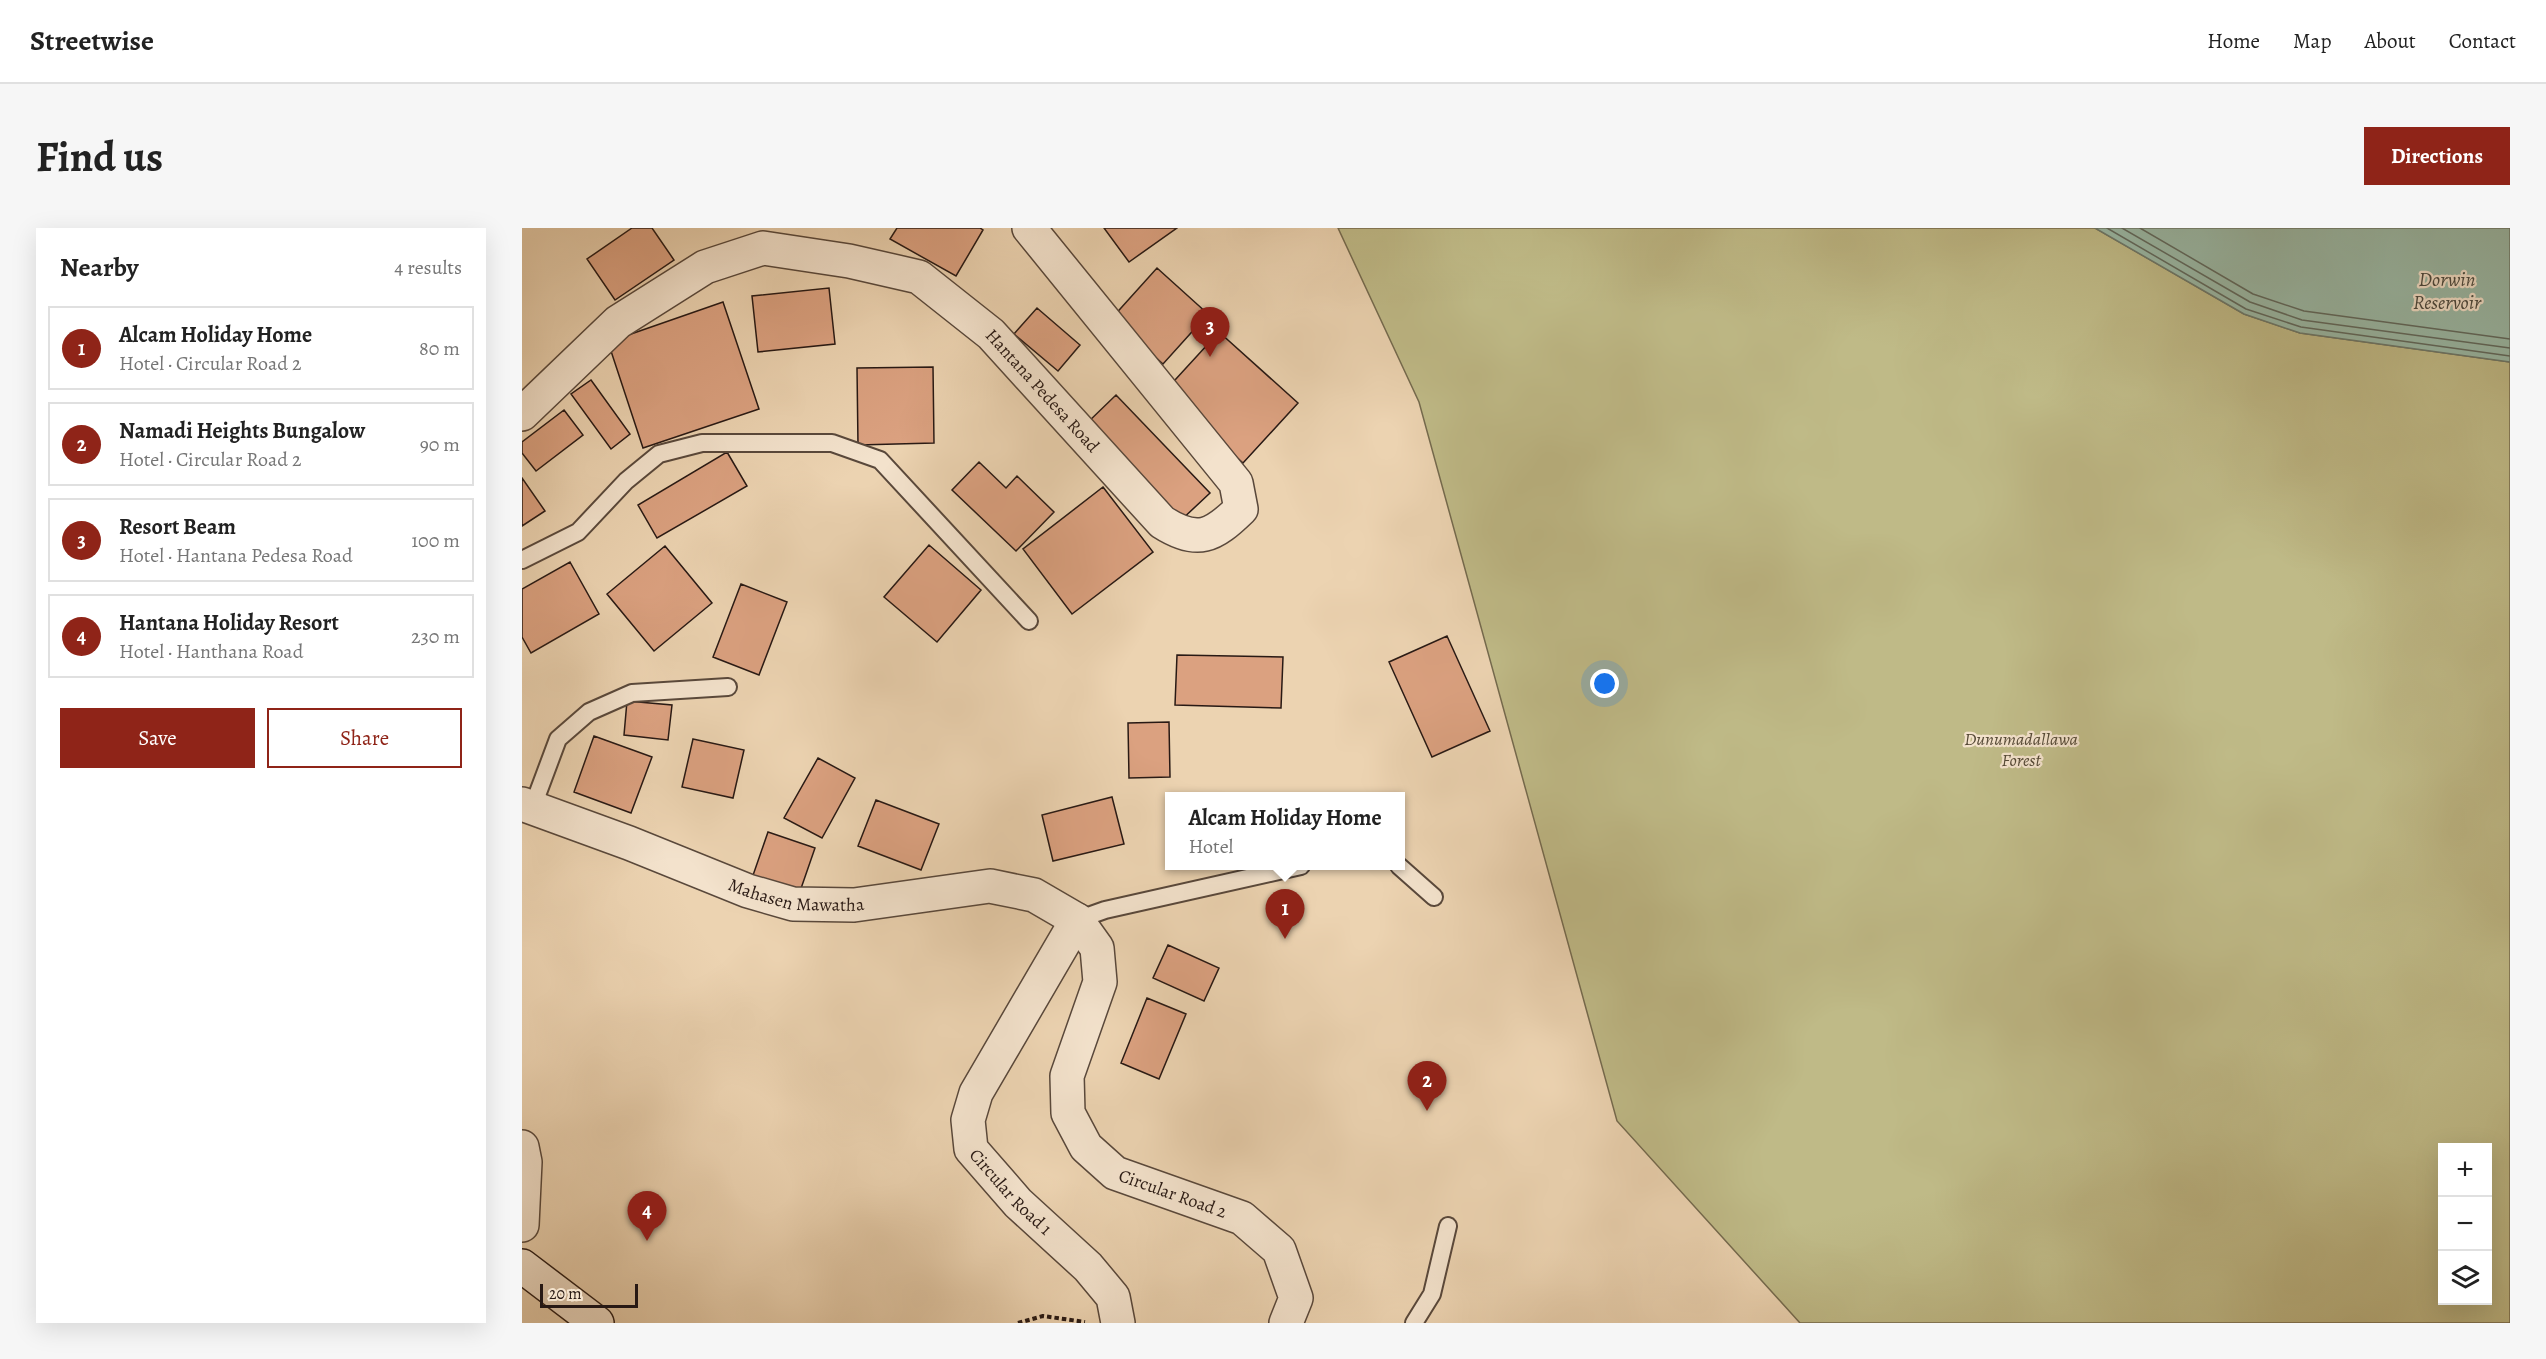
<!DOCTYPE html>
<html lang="en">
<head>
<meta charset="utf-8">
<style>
	:root { --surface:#fff; --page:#f6f6f6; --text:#222; --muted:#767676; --line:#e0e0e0; --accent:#8f2418 }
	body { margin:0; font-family:Alegreya,serif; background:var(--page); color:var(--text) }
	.controls { position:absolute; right:18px; bottom:18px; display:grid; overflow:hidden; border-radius:0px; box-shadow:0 6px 24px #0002 }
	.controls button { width:54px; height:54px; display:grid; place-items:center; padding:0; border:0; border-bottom:2px solid var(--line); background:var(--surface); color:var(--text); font:30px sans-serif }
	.scale { position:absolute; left:18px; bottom:15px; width:98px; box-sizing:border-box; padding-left:6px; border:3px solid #281914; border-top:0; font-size:16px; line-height:21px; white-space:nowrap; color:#281914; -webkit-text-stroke:4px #f3e2cc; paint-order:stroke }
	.you { position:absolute; left:1083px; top:456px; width:21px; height:21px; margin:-15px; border:4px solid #fff; border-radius:50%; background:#1a73e8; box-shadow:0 0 0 9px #1a73e833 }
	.badge { display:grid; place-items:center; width:39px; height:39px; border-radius:50%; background:var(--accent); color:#fff; font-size:20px; font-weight:700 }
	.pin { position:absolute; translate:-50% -50px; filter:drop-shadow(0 2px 3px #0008) }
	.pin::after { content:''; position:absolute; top:32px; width:21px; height:18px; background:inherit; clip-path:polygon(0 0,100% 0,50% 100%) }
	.popup { position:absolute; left:643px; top:564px; width:240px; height:78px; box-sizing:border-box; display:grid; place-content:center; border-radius:0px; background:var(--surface); filter:drop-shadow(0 2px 4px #0005); font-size:20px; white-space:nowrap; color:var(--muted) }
	.popup b { font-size:22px; color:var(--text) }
	.popup::after { content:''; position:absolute; left:50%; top:100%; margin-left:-12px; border:12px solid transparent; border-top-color:var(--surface) }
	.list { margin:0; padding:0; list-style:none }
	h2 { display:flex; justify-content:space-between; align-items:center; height:78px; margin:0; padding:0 24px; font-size:26px }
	h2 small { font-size:20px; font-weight:400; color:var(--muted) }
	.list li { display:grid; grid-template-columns:39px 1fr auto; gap:18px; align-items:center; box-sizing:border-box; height:84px; margin:0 12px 12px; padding:0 12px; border:2px solid var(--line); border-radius:0px }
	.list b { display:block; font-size:22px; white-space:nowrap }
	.list p { margin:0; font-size:20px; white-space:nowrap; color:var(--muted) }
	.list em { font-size:20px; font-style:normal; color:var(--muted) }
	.actions { display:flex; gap:12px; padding:18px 24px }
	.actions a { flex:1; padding:14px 0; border:2px solid var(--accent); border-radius:0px; text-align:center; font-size:21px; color:var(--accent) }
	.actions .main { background:var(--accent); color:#fff }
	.icon { flex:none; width:33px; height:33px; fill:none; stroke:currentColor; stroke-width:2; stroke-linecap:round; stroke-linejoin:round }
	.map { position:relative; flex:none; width:1988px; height:1095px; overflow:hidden; border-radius:0px }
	header { display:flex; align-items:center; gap:36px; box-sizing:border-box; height:84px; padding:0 30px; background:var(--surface); border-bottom:2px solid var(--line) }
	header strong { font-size:28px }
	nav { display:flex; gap:33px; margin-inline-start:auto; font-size:21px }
	.intro { display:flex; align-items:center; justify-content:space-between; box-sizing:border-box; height:144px; padding:0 36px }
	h1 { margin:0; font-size:42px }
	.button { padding:15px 27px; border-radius:0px; background:var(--accent); color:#fff; font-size:21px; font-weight:700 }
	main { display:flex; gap:36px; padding:0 36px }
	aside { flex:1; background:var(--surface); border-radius:0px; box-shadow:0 6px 24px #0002 }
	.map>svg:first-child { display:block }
	.green { fill:#bfba87; stroke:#746a4e; stroke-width:1.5; fill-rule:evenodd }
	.water { fill:#99b9a7; stroke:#6c796c; stroke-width:1.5 }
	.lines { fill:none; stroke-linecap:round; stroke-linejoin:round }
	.shore { stroke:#60695e; stroke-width:1.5 }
	.building { fill:#dba180; stroke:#281914; stroke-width:1.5 }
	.lane-casing { stroke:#59483b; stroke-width:20 }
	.street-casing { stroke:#59483b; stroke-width:36 }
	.secondary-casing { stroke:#281914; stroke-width:36 }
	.path { stroke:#281914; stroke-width:4; stroke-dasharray:4.5 3; stroke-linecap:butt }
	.lane { stroke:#f3e2cc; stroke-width:16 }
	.street { stroke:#f3e2cc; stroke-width:33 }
	.secondary { stroke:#f3e2cc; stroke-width:33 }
	.labels { text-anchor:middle; stroke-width:4.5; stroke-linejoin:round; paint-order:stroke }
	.street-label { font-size:18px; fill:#281914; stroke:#f3e2cc }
	.park-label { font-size:18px; font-style:italic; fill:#554936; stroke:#f3e2cc }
	.water-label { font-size:20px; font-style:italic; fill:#4a4940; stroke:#f3e2cc }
</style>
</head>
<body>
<header>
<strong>Streetwise</strong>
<nav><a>Home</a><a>Map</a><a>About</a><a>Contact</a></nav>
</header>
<div class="intro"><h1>Find us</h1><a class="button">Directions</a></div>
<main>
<aside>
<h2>Nearby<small>4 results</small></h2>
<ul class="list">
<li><span class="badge">1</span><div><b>Alcam Holiday Home</b><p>Hotel · Circular Road 2</p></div><em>80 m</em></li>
<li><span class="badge">2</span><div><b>Namadi Heights Bungalow</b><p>Hotel · Circular Road 2</p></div><em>90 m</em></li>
<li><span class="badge">3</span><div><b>Resort Beam</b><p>Hotel · Hantana Pedesa Road</p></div><em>100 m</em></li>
<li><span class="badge">4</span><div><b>Hantana Holiday Resort</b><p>Hotel · Hanthana Road</p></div><em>230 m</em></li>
</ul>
<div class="actions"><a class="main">Save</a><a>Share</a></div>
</aside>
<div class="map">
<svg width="1988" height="1095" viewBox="0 0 1988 1095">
	<rect width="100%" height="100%" fill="#ecd3b1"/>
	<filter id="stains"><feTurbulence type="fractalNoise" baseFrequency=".00333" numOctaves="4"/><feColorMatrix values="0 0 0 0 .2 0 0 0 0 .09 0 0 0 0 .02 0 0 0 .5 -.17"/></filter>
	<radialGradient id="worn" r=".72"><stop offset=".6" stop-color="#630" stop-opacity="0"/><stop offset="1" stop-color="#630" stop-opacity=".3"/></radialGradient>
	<!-- green -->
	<path class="green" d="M816,0H1573L1722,86L1778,105L1988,134V1095H1278L1095,893L897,174ZM1920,920H1966V1072H1920Z"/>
	<!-- water -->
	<path class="water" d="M1573,0H1988V134L1778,105L1722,86Z"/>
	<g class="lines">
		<!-- shore -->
		<path class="shore" d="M1585,0L1724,81L1779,99L1988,128
			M1600,0L1728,74L1780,92L1988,120
			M1618,0L1731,66L1782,83L1988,111"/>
	</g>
	<!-- building -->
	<path class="building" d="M110,0H130L152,32L93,72L65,31Z
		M375,0H458L461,2L434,48L368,11Z
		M582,0H655L607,34Z
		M635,40L686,86L641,136L590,90Z
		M307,60L313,116L236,124L230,68Z
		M201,74L237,181L121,220L86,114Z
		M515,80L558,117L536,143L492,106Z
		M697,104L776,175L721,235L642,164Z
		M411,139L412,215L336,217L335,140Z
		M69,152L108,206L89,221L49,166Z
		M594,167L688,265L656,295L563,197Z
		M42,182L61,207L14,243L0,225V214Z
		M205,224L225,258L135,310L116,277Z
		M457,234L484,260L495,248L532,284L494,323L430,262Z
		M0,250L23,283L0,298Z
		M581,259L631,324L550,386L501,321Z
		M407,317L459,362L415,414L362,369Z
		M143,318L190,375L132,423L85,366Z
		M48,334L77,386L9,425L0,409V361Z
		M219,356L265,374L237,447L191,429Z
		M925,408L968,503L910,529L867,434Z
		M655,427L761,429L759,480L653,477Z
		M105,473L150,477L146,512L102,507Z
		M647,494L648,549L607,550L606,495Z
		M72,508L130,529L109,585L52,564Z
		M171,511L222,522L211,570L160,559Z
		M296,530L333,550L300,610L262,590Z
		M590,569L602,616L531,633L520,587Z
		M354,572L417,596L399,642L336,618Z
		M246,604L293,620L275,672L228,656Z
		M646,717L697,740L682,773L631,750Z
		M625,770L664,786L637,851L599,835Z"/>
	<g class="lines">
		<defs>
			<path id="lane" d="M0,332L56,304L104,253L137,226L180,215H310L358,232L507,393
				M11,578L36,511L67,484L110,465L206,459
				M877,638L912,669
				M555,692L583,682L779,638
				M892,1095L910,1066L926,998"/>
			<g id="street">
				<path id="s1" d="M0,186L96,94L183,39L241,20L327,33L397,49L469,106L640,294C676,317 691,308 719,281L714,255L507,0"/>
				<path id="s2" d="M0,576L107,615L226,663L271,676L332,677L468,658L512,667L555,692L575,720L578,754L545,848L546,885L564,919L593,945L720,990L757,1022L774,1070L764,1095"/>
				<path id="s3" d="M555,692L454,865L446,892L449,921L496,975L566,1039L591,1069L596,1095"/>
				<path d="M0,919L3,934L0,997"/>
			</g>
			<path id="secondary" d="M0,1038L75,1095"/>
		</defs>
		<!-- lane casing -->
		<use href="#lane" class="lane-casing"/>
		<!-- street casing -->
		<use href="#street" class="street-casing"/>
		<!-- secondary casing -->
		<use href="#secondary" class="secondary-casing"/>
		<!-- path -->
		<path class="path" d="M496,1095L521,1088L563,1094"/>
		<!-- lane -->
		<use href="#lane" class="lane"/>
		<!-- street -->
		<use href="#street" class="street"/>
		<!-- secondary -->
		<use href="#secondary" class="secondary"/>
	</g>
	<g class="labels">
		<!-- street labels -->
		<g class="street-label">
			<text dy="6" stroke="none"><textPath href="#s1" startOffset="624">Hantana Pedesa Road</textPath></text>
			<text dy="6" stroke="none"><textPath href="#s2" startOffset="291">Mahasen Mawatha</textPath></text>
			<text dy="6" stroke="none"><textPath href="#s3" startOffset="316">Circular Road 1</textPath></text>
			<text dy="6" stroke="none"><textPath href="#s2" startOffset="926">Circular Road 2</textPath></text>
		</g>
		<!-- park labels -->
		<g class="park-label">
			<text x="1499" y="517">Dunumadallawa<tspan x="1499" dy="21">Forest</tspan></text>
		</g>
		<!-- water labels -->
		<g class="water-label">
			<text x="1925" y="58">Dorwin<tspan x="1925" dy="23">Reservoir</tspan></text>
		</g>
	</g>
	<rect width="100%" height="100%" filter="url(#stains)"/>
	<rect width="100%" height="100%" fill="url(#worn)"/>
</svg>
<div class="controls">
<button>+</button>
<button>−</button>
<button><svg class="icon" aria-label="layers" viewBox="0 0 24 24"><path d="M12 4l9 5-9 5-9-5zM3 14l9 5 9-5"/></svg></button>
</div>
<div class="scale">20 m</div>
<div class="you"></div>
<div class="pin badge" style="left:763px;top:711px">1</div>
<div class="popup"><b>Alcam Holiday Home</b>Hotel</div>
<div class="pin badge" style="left:905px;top:883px">2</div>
<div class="pin badge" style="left:688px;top:129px">3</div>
<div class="pin badge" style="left:125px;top:1013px">4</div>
</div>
</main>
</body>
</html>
